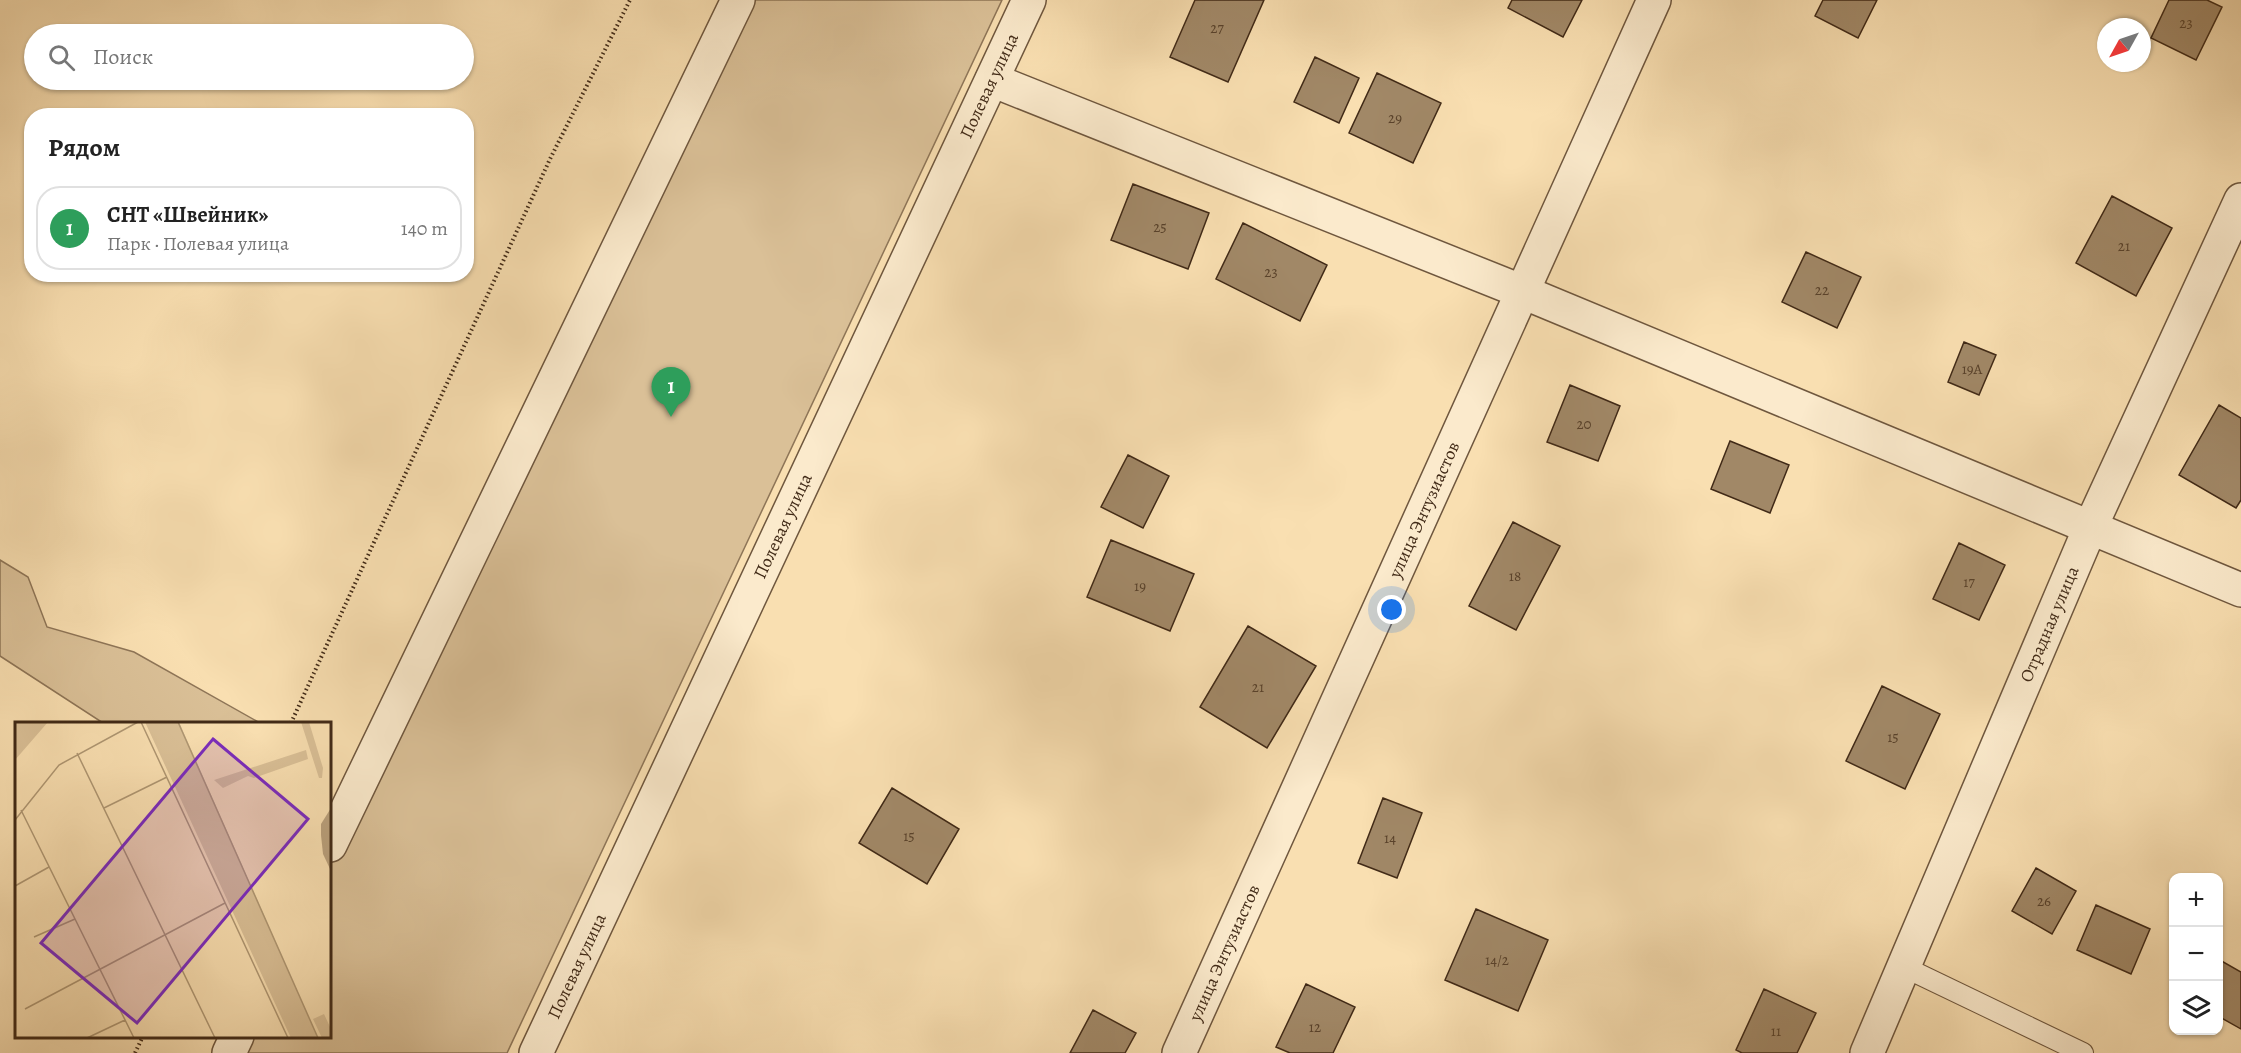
<!DOCTYPE html>
<html lang="ru">
<head>
<meta charset="utf-8">
<style>
	:root { --surface:#fff; --page:#f2f2f2; --text:#222; --muted:#767676; --line:#e0e0e0; --accent:#8f2418 }
	body { margin:0; font-family:Alegreya,serif; background:var(--page); color:var(--text) }
	.controls { position:absolute; right:18px; bottom:18px; display:grid; overflow:hidden; border-radius:12px; box-shadow:0 2px 4px #0004 }
	.controls button { width:54px; height:54px; display:grid; place-items:center; padding:0; border:0; border-bottom:2px solid var(--line); background:var(--surface); color:var(--text); font:30px sans-serif }
	.compass { position:absolute; left:2097px; top:18px; width:54px; height:54px; border-radius:50%; background:var(--surface); box-shadow:0 2px 4px #0004; rotate:230deg }
	.you { position:absolute; left:1392px; top:610px; width:21px; height:21px; margin:-15px; border:4px solid #fff; border-radius:50%; background:#1a73e8; box-shadow:0 0 0 9px #1a73e833 }
	.badge { display:grid; place-items:center; width:39px; height:39px; border-radius:50%; background:var(--accent); color:#fff; font-size:20px; font-weight:700 }
	.pin { position:absolute; translate:-50% -50px; filter:drop-shadow(0 2px 3px #0008) }
	.pin::after { content:''; position:absolute; top:32px; width:21px; height:18px; background:inherit; clip-path:polygon(0 0,100% 0,50% 100%) }
	.list { margin:0; padding:0; list-style:none }
	h2 { display:flex; justify-content:space-between; align-items:center; height:78px; margin:0; padding:0 24px; font-size:26px }
	h2 small { font-size:20px; font-weight:400; color:var(--muted) }
	.list li { display:grid; grid-template-columns:39px 1fr auto; gap:18px; align-items:center; box-sizing:border-box; height:84px; margin:0 12px 12px; padding:0 12px; border:2px solid var(--line); border-radius:24px }
	.list b { display:block; font-size:22px; white-space:nowrap }
	.list p { margin:0; font-size:20px; white-space:nowrap; color:var(--muted) }
	.list em { font-size:20px; font-style:normal; color:var(--muted) }
	.icon { flex:none; width:33px; height:33px; fill:none; stroke:currentColor; stroke-width:2; stroke-linecap:round; stroke-linejoin:round }
	.map { position:relative; flex:none; width:2241px; height:1053px; overflow:hidden }
	.search { position:absolute; background:var(--surface); box-shadow:0 2px 4px #0004; left:24px; top:24px; width:450px; height:66px; display:flex; align-items:center; gap:15px; box-sizing:border-box; padding:0 21px; border-radius:33px; color:var(--muted); font-size:22px }
	.panel { position:absolute; background:var(--surface); box-shadow:0 2px 4px #0004; left:24px; top:108px; width:450px; height:174px; border-radius:24px }
	.map>svg:first-child { display:block }
	.green { fill:#dac097; stroke:#8e7557; stroke-width:1.5 }
	.building { fill:#a18867; stroke:#412a17; stroke-width:1.5 }
	.lines { fill:none; stroke-linecap:round; stroke-linejoin:round }
	.lane-casing { stroke:#6f573e; stroke-width:22 }
	.street-casing { stroke:#6f573e; stroke-width:36 }
	.path { stroke:#412a17; stroke-width:4; stroke-dasharray:1.5 3; stroke-linecap:butt }
	.lane { stroke:#fbeacc; stroke-width:20 }
	.street { stroke:#fbeacc; stroke-width:33 }
	.labels { text-anchor:middle; stroke-width:5; stroke-linejoin:round; paint-order:stroke }
	.number-label { font-size:15px; fill:#59422b }
	.street-label { font-size:18px; fill:#412a17; stroke:#fbeacc }
	.inset-road { fill:none; stroke:#af9773; stroke-width:1.5 }
	.view { fill:#7b2cbf; fill-opacity:0.15; stroke:#7b2cbf; stroke-width:3 }
	.inset-edge { fill:none; stroke:#412a17; stroke-width:3 }
</style>
</head>
<body>
<div class="map">
<svg width="2241" height="1053" viewBox="0 0 2241 1053">
	<rect width="100%" height="100%" fill="#f9dfb1"/>
	<filter id="stains"><feTurbulence type="fractalNoise" baseFrequency=".00333" numOctaves="4"/><feColorMatrix values="0 0 0 0 .2 0 0 0 0 .09 0 0 0 0 .02 0 0 0 .5 -.17"/></filter>
	<radialGradient id="worn" r=".72"><stop offset=".6" stop-color="#630" stop-opacity="0"/><stop offset="1" stop-color="#630" stop-opacity=".3"/></radialGradient>
	<!-- green -->
	<path class="green" d="M743,0H1002L507,1053H222L230,1037L330,1036V835Z
		M0,560L28,577L47,627L134,652L260,723H103L0,656Z"/>
	<!-- building -->
	<path class="building" d="M1195,0H1264L1228,82L1170,57Z
		M1512,0H1582L1563,37L1508,8Z
		M1823,0H1877L1858,38L1815,16Z
		M2169,0H2207L2222,7L2196,60L2151,38Z
		M1315,57L1359,78L1339,123L1294,102Z
		M1377,73L1441,103L1413,163L1349,133Z
		M1133,184L1209,213L1188,269L1111,240Z
		M2112,196L2172,228L2136,296L2076,263Z
		M1243,223L1327,265L1300,321L1216,279Z
		M1806,252L1861,277L1837,328L1782,302Z
		M1964,342L1996,355L1979,395L1948,382Z
		M1570,385L1620,406L1598,461L1547,442Z
		M2219,405L2241,418V500L2236,508L2179,475Z
		M1730,441L1789,465L1770,513L1711,489Z
		M1128,455L1169,476L1143,528L1101,507Z
		M1513,522L1560,546L1516,630L1469,606Z
		M1111,540L1194,574L1170,631L1087,597Z
		M1959,543L2005,565L1979,620L1933,599Z
		M1248,626L1316,666L1267,748L1200,707Z
		M1882,686L1940,714L1905,789L1846,761Z
		M892,788L959,829L927,884L859,843Z
		M1383,798L1422,813L1397,878L1358,863Z
		M2036,868L2076,891L2052,934L2012,911Z
		M2096,905L2150,929L2131,974L2077,950Z
		M1476,909L1548,940L1518,1011L1445,980Z
		M2218,959L2241,972V1029L2218,1016Z
		M1306,984L1355,1007L1333,1053H1290L1276,1047Z
		M1764,989L1816,1013L1797,1053H1742L1736,1050Z
		M1093,1010L1136,1033L1125,1053H1070Z"/>
	<g class="lines">
		<defs>
			<path id="lane" d="M1904,967L2083,1053"/>
			<g id="street">
				<path d="M992,80L1523,292L2241,590"/>
				<path d="M330,845L738,0"/>
				<path d="M229,1053L237,1036"/>
				<path id="s1" d="M536,1053L1029,0"/>
				<path id="s2" d="M1179,1053L1654,0"/>
				<path id="s3" d="M1867,1053L2090,528L2241,200"/>
			</g>
		</defs>
		<!-- lane casing -->
		<use href="#lane" class="lane-casing"/>
		<!-- street casing -->
		<use href="#street" class="street-casing"/>
		<!-- path -->
		<path class="path" d="M291,723L550,159L630,0
			M135,1053L143,1036"/>
		<!-- lane -->
		<use href="#lane" class="lane"/>
		<!-- street -->
		<use href="#street" class="street"/>
	</g>
	<g class="labels">
		<!-- number labels -->
		<g class="number-label">
			<text x="2186" y="28">23</text>
			<text x="1217" y="33">27</text>
			<text x="1395" y="123">29</text>
			<text x="1160" y="232">25</text>
			<text x="2124" y="251">21</text>
			<text x="1271" y="277">23</text>
			<text x="1822" y="295">22</text>
			<text x="1972" y="374">19А</text>
			<text x="1584" y="429">20</text>
			<text x="1515" y="581">18</text>
			<text x="1969" y="587">17</text>
			<text x="1140" y="591">19</text>
			<text x="1258" y="692">21</text>
			<text x="1893" y="742">15</text>
			<text x="909" y="841">15</text>
			<text x="1390" y="843">14</text>
			<text x="2044" y="906">26</text>
			<text x="1497" y="965">14/2</text>
			<text x="1315" y="1032">12</text>
			<text x="1776" y="1036">11</text>
		</g>
		<!-- street labels -->
		<g class="street-label">
			<text dy="6" stroke="none"><textPath href="#s1" startOffset="1068">Полевая улица</textPath></text>
			<text dy="6" stroke="none"><textPath href="#s2" startOffset="596">улица Энтузиастов</textPath></text>
			<text dy="6" stroke="none"><textPath href="#s1" startOffset="582">Полевая улица</textPath></text>
			<text dy="6" stroke="none"><textPath href="#s3" startOffset="466">Отрадная улица</textPath></text>
			<text dy="6" stroke="none"><textPath href="#s2" startOffset="110">улица Энтузиастов</textPath></text>
			<text dy="6" stroke="none"><textPath href="#s1" startOffset="96">Полевая улица</textPath></text>
		</g>
	</g>
	<!-- overview -->
	<g transform="translate(15 722)">
		<rect width="316" height="316" fill="#f9dfb1"/>
		<path d="M0,0H33L0,38ZM130,0H164L303,316H276ZM286,0H294L308,46L307,56H304ZM291,28L293,37L239,56L233,54L208,66L199,58ZM309,292L316,307V316H307L298,297Z" fill="#dac097"/>
		<path d="M316,86V149L308,132L306,113V102Z" fill="#baa17d"/>
		<path class="inset-road" d="M126,0L273,316M163,0L303,316M62,31L200,316M89,86L152,55M6,88L119,316M0,98L44,43L123,0M0,164L34,145M19,215L60,197M10,287L210,181M72,316L110,298"/>
		<path class="view" d="M198,17L293,97L122,301L26,221Z"/>
		<rect width="316" height="316" class="inset-edge"/>
	</g>
	<rect width="100%" height="100%" filter="url(#stains)"/>
	<rect width="100%" height="100%" fill="url(#worn)"/>
</svg>
<div class="controls">
<button>+</button>
<button>−</button>
<button><svg class="icon" aria-label="layers" viewBox="0 0 24 24"><path d="M12 4l9 5-9 5-9-5zM3 14l9 5 9-5"/></svg></button>
</div>
<svg class="compass" viewBox="-18 -18 36 36"><path d="M0-13l5 13h-10z" fill="#e53935"/><path d="M0 13l5-13h-10z" fill="#767676"/></svg>
<div class="you"></div>
<div class="pin badge" style="left:671px;top:417px;background:#2e9e5b">1</div>
<div class="search"><svg class="icon" aria-label="search" viewBox="0 0 24 24"><circle cx="10" cy="10" r="6"/><path d="M15 15l6 6"/></svg>Поиск</div>
<section class="panel">
<h2>Рядом<small></small></h2>
<ul class="list">
<li><span class="badge" style="background:#2e9e5b">1</span><div><b>СНТ «Швейник»</b><p>Парк · Полевая улица</p></div><em>140 m</em></li>
</ul>
</section>
</div>
</body>
</html>
